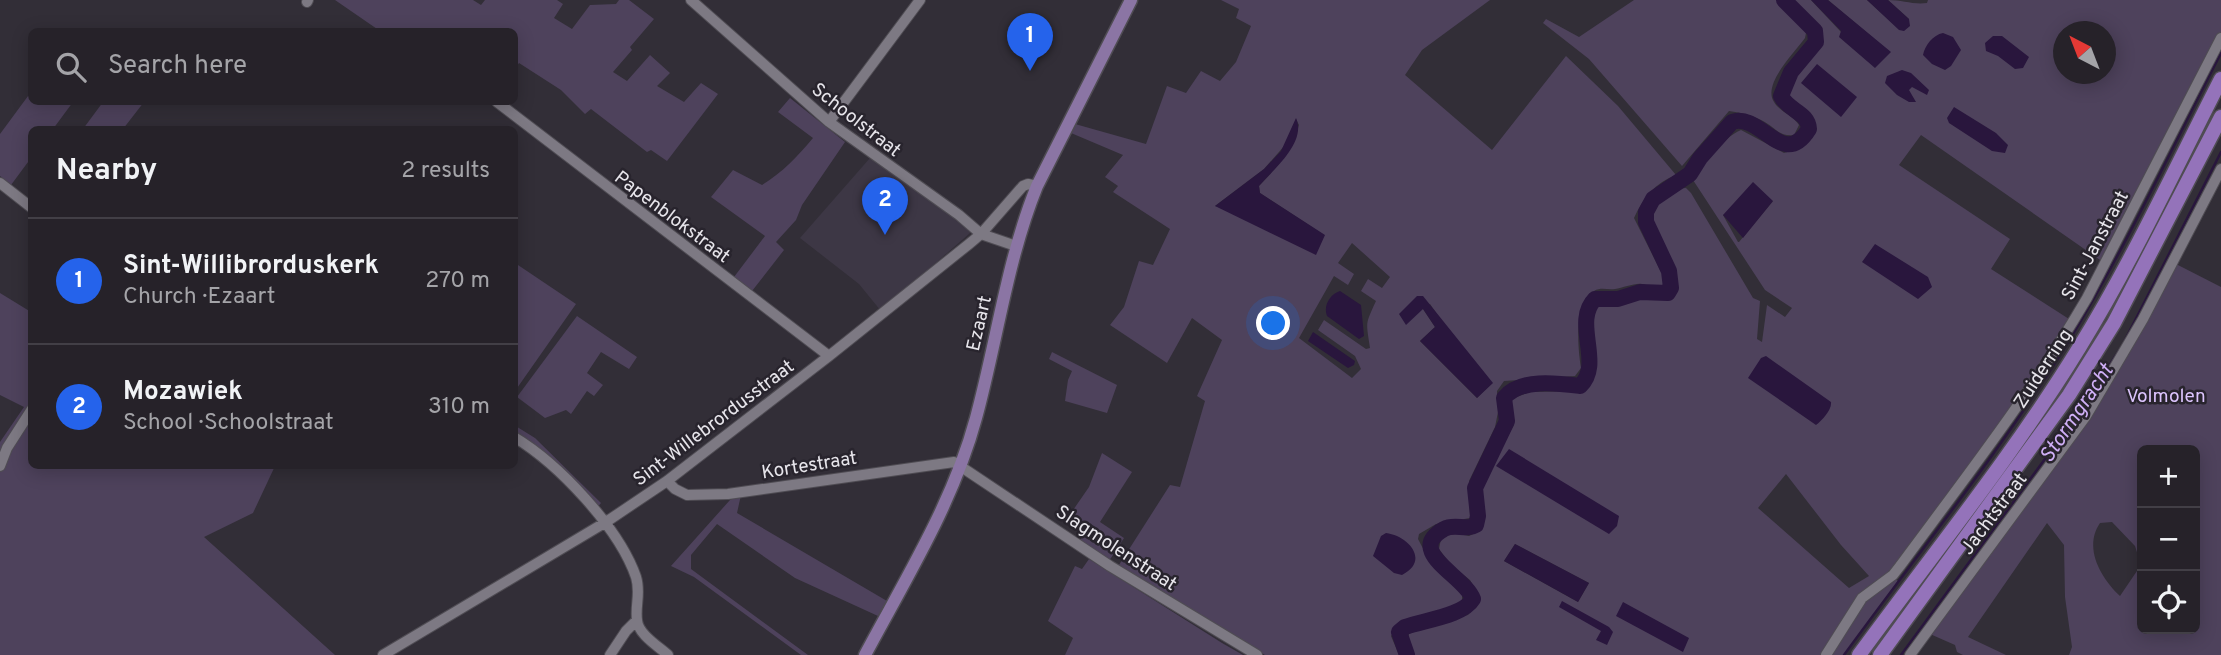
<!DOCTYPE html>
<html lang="en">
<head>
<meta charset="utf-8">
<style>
	:root { --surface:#262229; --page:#2e2a31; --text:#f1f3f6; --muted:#a4a4a8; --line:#423f46; --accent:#2563eb }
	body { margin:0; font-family:Overpass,sans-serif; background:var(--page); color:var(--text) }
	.controls { position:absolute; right:21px; bottom:21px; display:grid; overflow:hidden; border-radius:10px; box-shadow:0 4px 18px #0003 }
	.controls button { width:63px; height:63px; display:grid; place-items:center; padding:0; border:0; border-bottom:2px solid var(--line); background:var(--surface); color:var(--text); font:35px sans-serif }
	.compass { position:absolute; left:2053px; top:21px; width:63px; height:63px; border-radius:50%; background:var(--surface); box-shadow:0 4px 18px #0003; rotate:318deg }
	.you { position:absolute; left:1274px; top:324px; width:24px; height:24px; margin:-18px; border:5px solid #fff; border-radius:50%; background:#1a73e8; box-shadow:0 0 0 10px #1a73e833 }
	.badge { display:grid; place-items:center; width:46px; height:46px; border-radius:50%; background:var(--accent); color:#fff; font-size:23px; font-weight:700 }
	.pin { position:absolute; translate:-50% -58px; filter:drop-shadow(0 2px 4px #0008) }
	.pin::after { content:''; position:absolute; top:37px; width:24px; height:21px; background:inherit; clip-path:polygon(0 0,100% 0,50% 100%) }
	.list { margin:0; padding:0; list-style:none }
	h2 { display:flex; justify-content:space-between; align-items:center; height:91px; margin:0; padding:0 28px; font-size:30px }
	h2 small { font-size:23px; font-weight:400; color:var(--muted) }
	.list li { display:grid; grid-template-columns:46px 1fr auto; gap:21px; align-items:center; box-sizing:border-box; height:126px; padding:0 28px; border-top:2px solid var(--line) }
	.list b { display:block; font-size:26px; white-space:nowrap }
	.list p { margin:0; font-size:23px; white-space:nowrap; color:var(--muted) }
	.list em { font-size:23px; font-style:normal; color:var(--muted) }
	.icon { flex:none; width:38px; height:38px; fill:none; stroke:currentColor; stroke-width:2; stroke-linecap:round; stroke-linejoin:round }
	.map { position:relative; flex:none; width:2221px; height:655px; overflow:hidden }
	.search { position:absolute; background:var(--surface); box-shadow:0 4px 18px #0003; left:28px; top:28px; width:490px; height:77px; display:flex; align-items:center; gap:18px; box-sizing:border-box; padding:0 24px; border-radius:10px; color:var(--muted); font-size:26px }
	.panel { position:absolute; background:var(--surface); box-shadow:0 4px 18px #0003; left:28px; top:126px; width:490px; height:343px; border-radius:10px }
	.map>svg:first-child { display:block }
	.built { fill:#3d3745 }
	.green { fill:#4e425c; fill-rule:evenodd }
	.water { fill:#29163d }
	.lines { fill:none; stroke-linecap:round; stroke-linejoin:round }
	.stream { stroke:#29163d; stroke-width:2.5 }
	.river { stroke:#29163d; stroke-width:16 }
	.minor-casing { stroke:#4f4c53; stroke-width:12 }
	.major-casing { stroke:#4f4c53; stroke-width:15 }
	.highway-casing { stroke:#4f4c53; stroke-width:17 }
	.minor { stroke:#7d7983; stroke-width:10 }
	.major { stroke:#8b75a4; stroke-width:12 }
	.highway { stroke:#9473ba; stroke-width:14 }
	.labels { text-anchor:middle; stroke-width:5; stroke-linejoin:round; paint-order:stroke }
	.street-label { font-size:19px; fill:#e7e5eb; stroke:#28242d }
	.park-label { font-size:19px; fill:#dcc4fd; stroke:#28242d }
	.water-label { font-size:21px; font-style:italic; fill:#cfaff6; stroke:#28242d }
</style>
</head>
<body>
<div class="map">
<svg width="2221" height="655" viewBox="0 0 2221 655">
	<rect width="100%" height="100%" fill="#322e37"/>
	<!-- built -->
	<path class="built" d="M870,158L956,217L970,230V233L881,311L859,284L800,238Z"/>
	<!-- green -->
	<path class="green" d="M335,0H473L481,5L485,0H557L563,4L554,18L572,29L590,5L616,4L619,0H629L654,19L630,47L632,50L613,72L627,81L650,55L670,73L657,86L684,102L701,83L718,94L667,161L651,150L647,152L591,109L585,114L561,90L519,63L515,69L514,32L380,31Z
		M1221,0H1490L1422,50L1405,75L1492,150L1566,56L1618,106L1676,175C1655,183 1643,198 1634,218L1662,274L1665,285L1662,289C1654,290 1650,285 1642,284C1634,283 1623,288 1615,289C1607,290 1601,287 1594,291C1573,302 1578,349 1581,368L1575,376L1504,381L1497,391L1498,412L1495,427L1469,481L1470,518L1436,524L1419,534L1418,539L1430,562L1462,593V605C1435,616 1408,609 1391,636L1399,655H1265L1119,565L1170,485L1180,487L1205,401L1197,396L1222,340L1192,318L1167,363L1110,325L1124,307L1139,261L1153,265L1170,229L1113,192L1118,186L1105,177L1123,155L1071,133L1075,124L1146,144L1167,86L1186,93L1201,71L1220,81L1236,62L1251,26L1236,18L1239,9ZM1296,119L1299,125C1292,151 1277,167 1259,186L1260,193L1324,235L1215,206L1264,169L1285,145ZM1352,243L1390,277L1382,288L1368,279L1361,291L1376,301C1365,325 1366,321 1370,348L1366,349L1324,320L1318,330L1355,356L1361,369L1352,378L1299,338L1334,276L1348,285L1354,274L1338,263ZM1430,304L1443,323L1492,383L1477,398L1420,341L1435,327L1423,309Z
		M1634,0H1776L1806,33L1805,38C1795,52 1762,84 1774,102C1780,112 1793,115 1799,125L1794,135C1779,137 1775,127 1763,121C1752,115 1742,113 1729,111L1682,166L1589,59L1543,23L1546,19L1579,37Z
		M1790,0H1811L1841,32L1890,52L1828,0H1867L1899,29L1909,19L1888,0C1902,0 1914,5 1927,3L1928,0H2221V32L2103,262L1921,135L1899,165L2010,239L1991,269L2069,319L2030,383L1889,574L1898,581L1844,655H1415L1408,638L1409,634L1421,628L1468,615L1476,605L1477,592L1470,580L1451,565L1439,549L1441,539L1448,532L1469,536L1482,530L1481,490L1484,478L1514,425L1509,405L1511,399L1530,392L1586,391C1604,368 1589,336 1593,309L1598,304L1620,305L1640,299H1667L1672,296L1676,288V278L1648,220C1649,200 1668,188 1686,188L1691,193L1753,298L1760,301L1757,339L1762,342L1767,305L1785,317L1792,308L1765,290L1693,180C1704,163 1721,139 1741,130L1784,153C1802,148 1813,144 1815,123L1789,102C1785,70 1810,65 1823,40L1819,28ZM2064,32H2106V74H2064ZM1773,201L1739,242H1738L1723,215ZM1786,474L1841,545L1869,576L1849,588L1758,508ZM1515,544L1589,583L1578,602L1504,561Z
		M31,92L32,102H73L53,129L32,130L31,158L11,185L0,176V134Z
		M790,98L845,142L802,205L796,220L776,242L784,250L752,291L734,277L765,236L711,197L733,170L762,185C783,172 797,157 813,138L778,112Z
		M103,102H144L123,129H83Z
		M515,263L576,304L515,391Z
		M2176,264L2221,287V655H2069L2072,647L2065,597L2064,545L2047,523L1968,637L2006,655H1963L1957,652L1955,645L1930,634L2050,471ZM2142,450H2195V629H2142ZM2112,522L2135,546L2141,565L2120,596C2101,578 2083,548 2100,523Z
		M0,293L31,312L32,466H275L253,513L204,537L335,655H0V442L24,407L0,395Z
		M577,316L637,357L629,369L601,352L587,373L603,385L594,396L587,391L571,414L566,410L545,418L517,397Z
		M1052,352L1117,385L1107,413L1065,401L1068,380L1072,371L1049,359Z
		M514,425L535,438L601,503L597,508L563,472L515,444Z
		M1102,453L1132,472L1100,522L1124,538L1109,561L1079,542L1087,528L1069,516L1089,487Z
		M741,495L737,513L887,601L878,616L795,578L717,524L691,555V569L808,655H801L694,577L671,566L730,500Z
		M1089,559L1222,643L1243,655H1065L1073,638L1048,621L1075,566L1082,569Z"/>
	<!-- water -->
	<path class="water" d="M1811,0H1828L1891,52L1875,68L1839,37L1841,31Z
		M1867,0H1888L1909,19L1910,26L1904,31L1899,30Z
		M1943,33L1953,37L1961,50L1951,66L1945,70L1932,64L1923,55C1925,45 1933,35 1943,33Z
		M1993,36H2002L2029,57L2023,68L2015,69L1998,56L1986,51L1985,43Z
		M1817,64L1857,97L1841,117L1801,83Z
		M1902,70L1911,73L1929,90L1927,95L1912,87L1909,90L1916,102H1909L1897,95L1885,83L1887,76Z
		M1954,107L1996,133L2008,145L2005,153L1992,151L1949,123L1947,118Z
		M1296,118C1307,142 1273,170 1259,186L1260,193L1325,235L1316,255L1215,206L1264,169L1281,151Z
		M1753,182L1773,201L1743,238L1723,215Z
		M1875,244L1928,277L1932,287L1918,299L1862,262Z
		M1340,291L1361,305L1364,336L1359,339L1327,316C1323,306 1330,294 1340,291Z
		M1417,296H1423L1493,383L1477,398L1420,341L1435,327L1423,309L1406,325L1399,314Z
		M1313,332L1355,361L1354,365L1348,368L1308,341Z
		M1766,356L1831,402C1832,410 1822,420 1816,425L1748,378L1761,358Z
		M1509,449L1619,516L1617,526L1609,534L1496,466Z
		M1386,533C1409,536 1430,561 1402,575L1394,573L1373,556L1381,536Z
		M1515,544L1589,583L1578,602L1504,561Z
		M1562,601L1609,627L1613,632L1607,645L1596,640L1601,631L1559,607Z
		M1623,602L1689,638L1683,652L1616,616Z"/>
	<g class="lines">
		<!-- stream -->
		<path class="stream" d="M1844,655C1919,552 2000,452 2067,344C2124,251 2171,150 2221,53
			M1901,655L2078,414L2122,346L2221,152"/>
		<!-- river -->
		<path class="river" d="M1407,655L1399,632L1405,627C1424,620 1463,616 1473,599C1465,576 1404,552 1444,529C1455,523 1466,531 1476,525L1478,516L1475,488L1507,421L1504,398C1520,378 1557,383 1580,386C1604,364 1572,322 1595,299H1618L1640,292L1668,293L1671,288L1669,271L1646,222V212L1653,199L1690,174L1700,158L1732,122C1761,112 1783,171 1809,129C1808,112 1788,111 1781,96L1791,72L1816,42L1815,31L1784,0"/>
		<defs>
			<path id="minor" d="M691,0L829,122L959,215L981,234L1016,246
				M307,2L308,0
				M497,102L829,356
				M829,122L920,0
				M0,183L32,208
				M514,437C559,464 619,528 636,577C641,593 635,605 637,620C638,634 658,646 668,655
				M0,466L7,448L32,409
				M667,481L675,489L687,495L728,494L954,462L1110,566L1257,655
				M383,655L606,522L667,481L829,356L969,244L981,234L1023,186L1028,184L1037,186
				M610,655L626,631L636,621
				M1826,655L1862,598L1893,575L1900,566C1965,478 2032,392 2087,298L2221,38
				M1910,655L2086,416L2143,319L2221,169"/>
			<path id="major" d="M865,655C906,578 953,503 976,418C997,341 1007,260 1037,186L1131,0"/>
			<path id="highway" d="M1859,655C1933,554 2014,454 2079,348C2132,262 2175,169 2221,79
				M1880,655L2069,395L2114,323L2221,117"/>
		</defs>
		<!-- minor casing -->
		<use href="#minor" class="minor-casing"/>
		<!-- major casing -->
		<use href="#major" class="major-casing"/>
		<!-- highway casing -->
		<use href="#highway" class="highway-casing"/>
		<!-- minor -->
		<use href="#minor" class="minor"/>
		<!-- major -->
		<use href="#major" class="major"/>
		<!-- highway -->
		<use href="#highway" class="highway"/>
	</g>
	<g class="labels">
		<!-- street labels -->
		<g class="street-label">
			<text transform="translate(857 119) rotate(38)" y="7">Schoolstraat</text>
			<text transform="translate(673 216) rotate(37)" y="7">Papenblokstraat</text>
			<text transform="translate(2094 245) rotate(-62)" y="7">Sint-Janstraat</text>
			<text transform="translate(978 323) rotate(-77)" y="7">Ezaart</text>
			<text transform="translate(2042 368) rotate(-57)" y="7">Zuiderring</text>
			<text transform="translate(713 422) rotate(-37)" y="7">Sint-Willebrordusstraat</text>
			<text transform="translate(809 464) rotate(-9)" y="7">Kortestraat</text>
			<text transform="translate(1993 513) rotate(-53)" y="7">Jachtstraat</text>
			<text transform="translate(1117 547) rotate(33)" y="7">Slagmolenstraat</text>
		</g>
		<!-- park labels -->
		<g class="park-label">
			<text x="2166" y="402">Volmolen</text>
		</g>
		<!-- water labels -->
		<g class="water-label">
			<text transform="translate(2076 413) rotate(-56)" y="7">Stormgracht</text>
		</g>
	</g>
</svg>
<div class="controls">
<button>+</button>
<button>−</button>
<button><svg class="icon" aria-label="locate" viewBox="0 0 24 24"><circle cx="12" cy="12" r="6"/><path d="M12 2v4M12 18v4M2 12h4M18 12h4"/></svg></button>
</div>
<svg class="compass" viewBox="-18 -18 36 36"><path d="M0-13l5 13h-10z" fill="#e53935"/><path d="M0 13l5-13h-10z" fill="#a4a4a8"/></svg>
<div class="you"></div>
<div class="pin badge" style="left:1030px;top:71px">1</div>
<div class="pin badge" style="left:885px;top:235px">2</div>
<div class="search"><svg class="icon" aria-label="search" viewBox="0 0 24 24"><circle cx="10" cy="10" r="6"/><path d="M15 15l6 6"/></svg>Search here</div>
<section class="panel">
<h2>Nearby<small>2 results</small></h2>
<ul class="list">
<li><span class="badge">1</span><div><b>Sint-Willibrorduskerk</b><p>Church · Ezaart</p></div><em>270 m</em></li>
<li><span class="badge">2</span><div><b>Mozawiek</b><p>School · Schoolstraat</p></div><em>310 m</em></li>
</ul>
</section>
</div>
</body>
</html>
